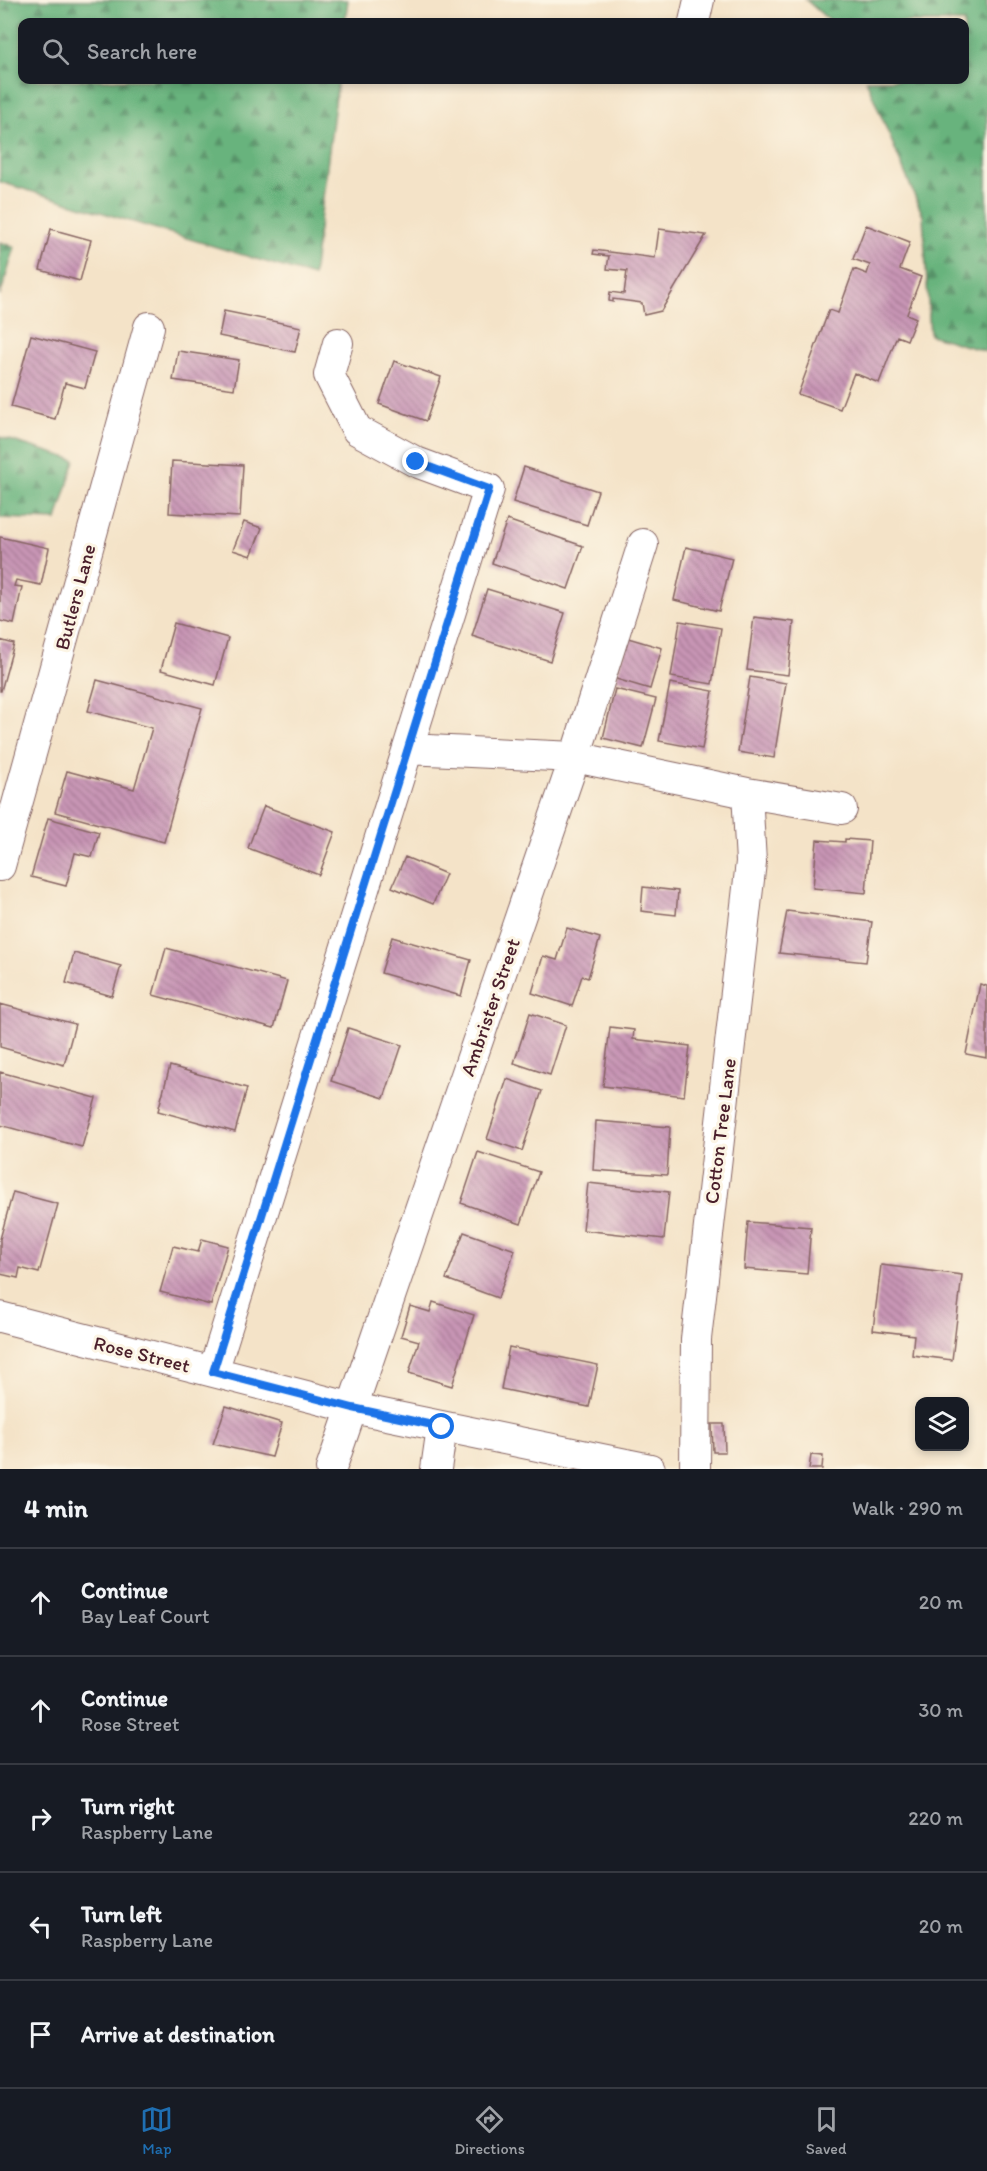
<!DOCTYPE html>
<html lang="en">
<head>
<meta charset="utf-8">
<style>
	:root { --surface:#171b24; --page:#20242c; --text:#f1f3f6; --muted:#9ea1a6; --line:#363941; --accent:#1f6fb2 }
	body { margin:0; font-family:Itim,sans-serif; background:var(--page); color:var(--text) }
	.controls { position:absolute; right:18px; bottom:18px; display:grid; overflow:hidden; border-radius:12px; box-shadow:0 3px 9px #0003 }
	.controls button { width:54px; height:54px; display:grid; place-items:center; padding:0; border:0; border-bottom:2px solid var(--line); background:var(--surface); color:var(--text); font:30px sans-serif }
	.stop { position:absolute; width:18px; height:18px; margin:-14px; border:4px solid #1a73e8; border-radius:50%; background:#fff }
	.stop.end { background:#1a73e8; border-color:#fff; box-shadow:0 2px 6px #0008 }
	.list { margin:0; padding:0; list-style:none }
	h2 { display:flex; justify-content:space-between; align-items:center; height:78px; margin:0; padding:0 24px; font-size:26px }
	h2 small { font-size:20px; font-weight:400; color:var(--muted) }
	.list li { display:grid; grid-template-columns:39px 1fr auto; gap:18px; align-items:center; box-sizing:border-box; height:108px; padding:0 24px; border-top:2px solid var(--line) }
	.list b { display:block; font-size:22px; white-space:nowrap }
	.list p { margin:0; font-size:20px; white-space:nowrap; color:var(--muted) }
	.list em { font-size:20px; font-style:normal; color:var(--muted) }
	.icon { flex:none; width:33px; height:33px; fill:none; stroke:currentColor; stroke-width:2; stroke-linecap:round; stroke-linejoin:round }
	.map { position:relative; flex:none; width:987px; height:1469px; overflow:hidden }
	.search { position:absolute; background:var(--surface); box-shadow:0 3px 9px #0003; left:18px; right:18px; top:18px; height:66px; display:flex; align-items:center; gap:15px; box-sizing:border-box; padding:0 21px; border-radius:12px; color:var(--muted); font-size:22px }
	.sheet { height:618px; background:var(--surface) }
	nav { display:flex; justify-content:space-around; align-items:center; box-sizing:border-box; height:84px; border-top:2px solid var(--line); background:var(--surface); font-size:16px; color:var(--muted) }
	nav a { display:grid; justify-items:center; gap:3px }
	nav .on { color:var(--accent) }
	.map>svg:first-child { display:block }
	.forest { fill:url(#forest-firs); stroke:#586954; stroke-width:1.5 }
	.building { fill:url(#building-back-hatch) }
	.lines { fill:none; stroke-linecap:round; stroke-linejoin:round }
	.street-casing { stroke:#866462; stroke-width:32 }
	.street { stroke:#fff; stroke-width:30 }
	.route { stroke:#1a73e8; stroke-width:8 }
	.labels { text-anchor:middle; stroke-width:6; stroke-linejoin:round; paint-order:stroke }
	.street-label { font-size:20px; fill:#4a1f2b; stroke:#fcf5e5 }
</style>
</head>
<body>
<div class="map">
<svg width="987" height="1469" viewBox="0 0 987 1469">
	<defs>
		<pattern id="forest-firs" width="22" height="20" patternUnits="userSpaceOnUse" patternTransform="scale(1.5)"><rect width="22" height="20" fill="#67b37d"/><path d="M5 1l3.5 6h-7zM16 11l3.5 6h-7z" fill="#579167"/></pattern>
		<pattern id="building-back-hatch" width="6" height="6" patternUnits="userSpaceOnUse" patternTransform="scale(1.5)"><rect width="6" height="6" fill="#c895b5"/><path d="M-1 5l2 2M0 0l6 6M5-1l2 2" fill="none" stroke="#a47993"/></pattern>
	</defs>
	<rect width="100%" height="100%" fill="#fcf5e5"/>
	<filter id="ink" filterUnits="userSpaceOnUse"><feTurbulence type="fractalNoise" baseFrequency=".0167" numOctaves="2"/><feDisplacementMap in="SourceGraphic" scale="12" xChannelSelector="R" yChannelSelector="G"/><feConvolveMatrix kernelMatrix="1 2 1 2 8 2 1 2 1" color-interpolation-filters="sRGB"/></filter>
	<filter id="wash" filterUnits="userSpaceOnUse"><feTurbulence type="fractalNoise" baseFrequency=".008" numOctaves="4" result="noise"/><feDisplacementMap in="SourceGraphic" scale="24" xChannelSelector="R" yChannelSelector="G"/><feGaussianBlur stdDeviation="1.35" result="paint"/><feColorMatrix in="noise" values="0 0 0 0 0 0 0 0 0 0 0 0 0 0 0 0 0 1.4 0 .05"/><feComposite in="paint" operator="in"/></filter>
	<g filter="url(#wash)">
		<rect width="100%" height="100%" fill="#f4e3c8"/>
		<!-- forest -->
		<path class="forest" d="M0,0H348L345,22H22V80H338L313,276L0,182Z
			M806,0H987V352L930,335L923,216L866,80H964V22H831Z
			M0,242L15,247L0,296Z
			M0,437L75,460L57,520L0,518Z"/>
		<g id="blocks">
			<!-- building -->
			<path class="building" d="M866,225L910,242L900,269L921,277L907,314L916,318L907,340L897,336L879,383L854,373L840,409L798,394L829,310L838,313L854,269L867,274L870,265L853,259Z
				M51,229L91,240L80,281L40,270Z
				M659,229L706,235L661,311L644,315L642,303L613,299V302L609,301L610,292L624,294L627,271L607,269L609,256L593,254L594,250L655,258Z
				M224,311L301,327L295,352L219,336Z
				M31,335L95,352L85,388L65,383L55,419L11,407Z
				M178,351L239,360L234,389L173,380Z
				M394,361L441,377L426,421L379,404Z
				M172,461L243,465L240,517L169,513Z
				M524,467L598,491L587,525L513,502Z
				M507,520L583,546L568,589L492,563Z
				M244,522L262,528L251,556L233,550Z
				M0,537L49,548L41,585L16,580L14,586L22,587L14,624L0,621Z
				M686,547L732,558L719,611L674,600Z
				M487,589L565,613L550,661L472,636Z
				M754,617L794,622L788,675L747,670Z
				M680,621L721,628L712,684L671,677Z
				M174,623L228,638L215,685L161,670Z
				M628,638L662,648L650,689L616,679Z
				M0,640L14,644L1,691H0Z
				M750,677L786,683L774,758L738,752Z
				M97,680L202,708L164,842L55,812L67,771L134,789L152,728L88,711Z
				M670,683L713,691L702,749L659,741Z
				M615,689L656,699L643,748L603,738Z
				M264,806L335,832L319,875L248,848Z
				M48,818L99,832L92,857L75,853L66,886L31,877Z
				M845,839L870,841L866,893L813,888L817,840L845,842Z
				M405,857L446,874L433,904L392,887Z
				M643,887L678,891L676,915L641,911Z
				M787,911L872,922L866,962L779,953Z
				M567,928L600,938L588,978L582,976L572,1006L532,993L543,956L557,960Z
				M392,937L471,960L461,996L381,973Z
				M166,948L287,981L274,1028L153,995Z
				M74,953L121,966L112,996L66,983Z
				M980,984L987,986V1058L966,1054Z
				M0,1004L75,1024L64,1065L0,1047Z
				M530,1013L566,1025L550,1075L514,1063Z
				M610,1027L634,1030L633,1039L690,1046L684,1096L603,1086Z
				M348,1028L402,1045L384,1098L331,1081Z
				M170,1066L247,1088L235,1132L158,1111Z
				M0,1072L96,1098L82,1147L0,1125Z
				M507,1079L542,1091L522,1151L487,1139Z
				M596,1121L670,1127L667,1175L593,1170Z
				M478,1152L539,1172L521,1224L461,1203Z
				M588,1183L669,1192L664,1239L583,1230Z
				M13,1192L58,1204L39,1273L20,1268L18,1278L0,1274V1239Z
				M748,1222L811,1227L807,1274L744,1269Z
				M464,1232L515,1250L498,1298L446,1279Z
				M202,1239L228,1246L211,1305L160,1292L173,1246L198,1252Z
				M881,1265L962,1275L952,1360L912,1355L914,1335L873,1330Z
				M433,1302L474,1315L452,1386L409,1373L419,1341L401,1336L410,1306L430,1312Z
				M509,1347L598,1365L589,1407L501,1389Z
				M226,1406L282,1423L272,1457L213,1444Z
				M712,1424H724L725,1452H713Z
				M811,1455L823,1456L822,1469H809Z"/>
		</g>
	</g>
	<g filter="url(#ink)">
		<use href="#blocks" fill-opacity="0" stroke="#866462" stroke-width="1.5"/>
		<g class="lines">
			<defs>
				<path id="street" d="M694,22L699,0
					M408,749L575,757L747,793L842,809
					M0,866L149,327
					M0,1317L353,1408L650,1469
					M213,1372L489,489L416,462L357,430L329,375L338,343
					M331,1469L575,757L643,544
					M436,1469L442,1427
					M695,1469L696,1339L751,862L747,793"/>
			</defs>
			<!-- street casing -->
			<use href="#street" class="street-casing"/>
			<!-- street -->
			<use href="#street" class="street"/>
		</g>
	</g>
	<g class="lines" filter="url(#ink)">
		<!-- route -->
		<path class="route" d="M416,462L489,489L213,1372L353,1408L442,1427"/>
	</g>
	<g class="labels">
		<!-- street labels -->
		<g class="street-label">
			<text transform="translate(75 597) rotate(-75)" y="7">Butlers Lane</text>
			<text transform="translate(490 1007) rotate(-71)" y="7">Ambrister Street</text>
			<text transform="translate(720 1131) rotate(-83)" y="7">Cotton Tree Lane</text>
			<text transform="translate(142 1354) rotate(14)" y="7">Rose Street</text>
		</g>
	</g>
</svg>
<div class="controls">
<button><svg class="icon" aria-label="layers" viewBox="0 0 24 24"><path d="M12 4l9 5-9 5-9-5zM3 14l9 5 9-5"/></svg></button>
</div>
<div class="stop" style="left:442px;top:1427px"></div>
<div class="stop end" style="left:416px;top:462px"></div>
<div class="search"><svg class="icon" aria-label="search" viewBox="0 0 24 24"><circle cx="10" cy="10" r="6"/><path d="M15 15l6 6"/></svg>Search here</div>
</div>
<section class="sheet">
<h2>4 min<small>Walk · 290 m</small></h2>
<ul class="list">
<li><svg class="icon" aria-label="ahead" viewBox="0 0 24 24"><path d="M12 20V5M6 11l6-6 6 6"/></svg><div><b>Continue</b><p>Bay Leaf Court</p></div><em>20 m</em></li>
<li><svg class="icon" aria-label="ahead" viewBox="0 0 24 24"><path d="M12 20V5M6 11l6-6 6 6"/></svg><div><b>Continue</b><p>Rose Street</p></div><em>30 m</em></li>
<li><svg class="icon" aria-label="right" viewBox="0 0 24 24"><path d="M7 20v-9h11M14 6l5 5-5 5"/></svg><div><b>Turn right</b><p>Raspberry Lane</p></div><em>220 m</em></li>
<li><svg class="icon" aria-label="left" viewBox="0 0 24 24"><path d="M17 20v-9H6M10 6l-5 5 5 5"/></svg><div><b>Turn left</b><p>Raspberry Lane</p></div><em>20 m</em></li>
<li><svg class="icon" aria-label="arrive" viewBox="0 0 24 24"><path d="M6 21V4h12l-3 4 3 4H6"/></svg><div><b>Arrive at destination</b></div></li>
</ul>
</section>
<nav>
<a class="on"><svg class="icon" aria-label="map" viewBox="0 0 24 24"><path d="M3 6l6-2 6 2 6-2v14l-6 2-6-2-6 2zM9 4v14M15 6v14"/></svg>Map</a>
<a><svg class="icon" aria-label="directions" viewBox="0 0 24 24"><path d="M12 3l9 9-9 9-9-9zM9 14v-3h6M13 9l2 2-2 2"/></svg>Directions</a>
<a><svg class="icon" aria-label="saved" viewBox="0 0 24 24"><path d="M7 4h10v16l-5-4-5 4z"/></svg>Saved</a>
</nav>
</body>
</html>
